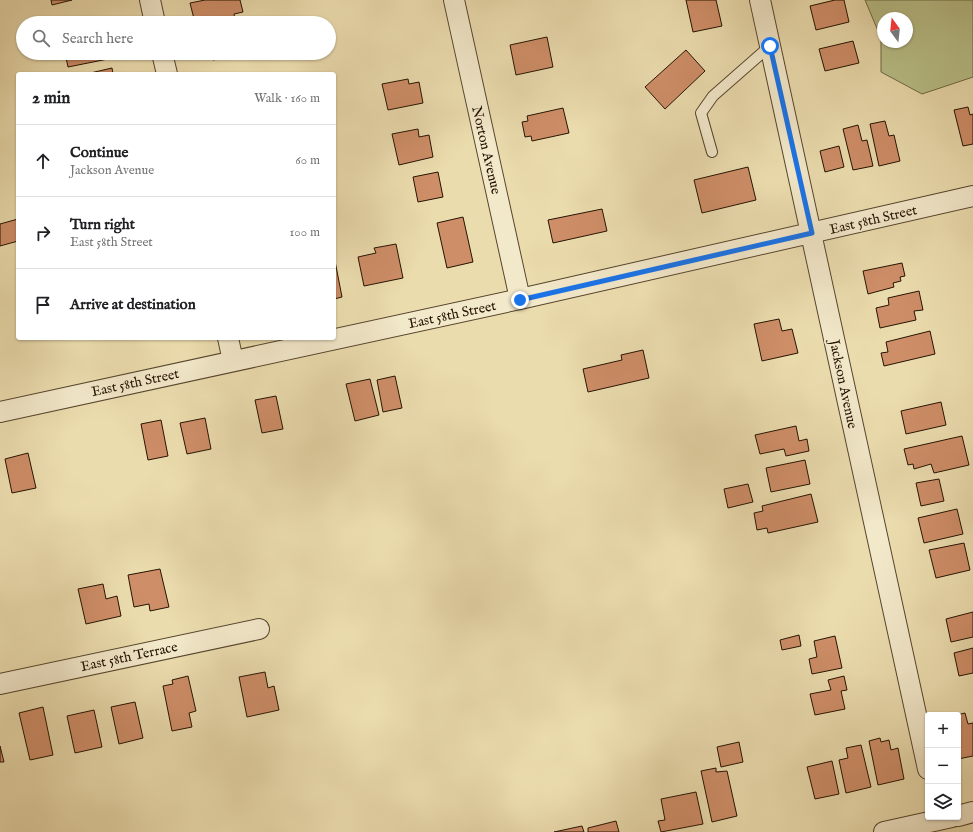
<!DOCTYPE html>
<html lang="en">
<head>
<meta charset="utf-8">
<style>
	:root { --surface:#fff; --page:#f6f6f6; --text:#202124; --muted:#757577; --line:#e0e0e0 }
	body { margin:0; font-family:"IM FELL English",serif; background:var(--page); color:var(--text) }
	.controls { position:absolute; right:12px; bottom:12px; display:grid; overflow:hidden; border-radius:4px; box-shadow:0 1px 3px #0004 }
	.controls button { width:36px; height:36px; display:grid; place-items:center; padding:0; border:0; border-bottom:1px solid var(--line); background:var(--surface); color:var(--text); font:20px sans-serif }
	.compass { position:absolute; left:877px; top:12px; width:36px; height:36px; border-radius:50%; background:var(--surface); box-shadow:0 1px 3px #0004; rotate:345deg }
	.stop { position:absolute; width:12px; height:12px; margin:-9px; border:3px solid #1a73e8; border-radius:50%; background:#fff }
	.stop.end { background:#1a73e8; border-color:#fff; box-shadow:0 1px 4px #0008 }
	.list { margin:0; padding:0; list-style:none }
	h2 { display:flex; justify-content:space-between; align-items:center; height:52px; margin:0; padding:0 16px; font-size:17px }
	h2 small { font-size:13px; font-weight:400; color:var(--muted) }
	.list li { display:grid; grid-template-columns:26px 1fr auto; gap:12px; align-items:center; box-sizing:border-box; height:72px; padding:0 16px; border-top:1px solid var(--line) }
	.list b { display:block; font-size:15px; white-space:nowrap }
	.list p { margin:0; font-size:13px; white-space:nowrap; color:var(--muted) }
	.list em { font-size:13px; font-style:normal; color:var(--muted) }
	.icon { flex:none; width:22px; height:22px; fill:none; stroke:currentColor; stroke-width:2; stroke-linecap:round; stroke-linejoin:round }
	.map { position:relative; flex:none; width:973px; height:832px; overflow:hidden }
	.search { position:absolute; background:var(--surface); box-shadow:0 1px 3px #0004; left:16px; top:16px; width:320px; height:44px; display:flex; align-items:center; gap:10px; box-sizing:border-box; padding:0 14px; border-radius:22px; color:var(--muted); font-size:15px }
	.panel { position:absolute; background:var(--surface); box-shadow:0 1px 3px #0004; left:16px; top:72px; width:320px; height:268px; border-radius:4px }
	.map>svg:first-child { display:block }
	.green { fill:#b9c089; stroke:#6f6a46; fill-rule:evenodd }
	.building { fill:#ce8e68; stroke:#251302 }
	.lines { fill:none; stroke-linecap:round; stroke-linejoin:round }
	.lane-casing { stroke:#56452d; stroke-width:12 }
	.street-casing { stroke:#56452d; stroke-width:22 }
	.lane { stroke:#f2e8ca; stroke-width:10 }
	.street { stroke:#f2e8ca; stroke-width:20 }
	.route { stroke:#1a73e8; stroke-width:5 }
	.labels { text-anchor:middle; stroke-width:3.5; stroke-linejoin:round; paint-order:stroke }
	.street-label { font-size:14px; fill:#251302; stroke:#f2e8ca }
</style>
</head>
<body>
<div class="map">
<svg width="973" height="832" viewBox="0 0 973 832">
	<rect width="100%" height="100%" fill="#ebdcae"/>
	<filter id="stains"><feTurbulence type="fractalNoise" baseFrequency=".005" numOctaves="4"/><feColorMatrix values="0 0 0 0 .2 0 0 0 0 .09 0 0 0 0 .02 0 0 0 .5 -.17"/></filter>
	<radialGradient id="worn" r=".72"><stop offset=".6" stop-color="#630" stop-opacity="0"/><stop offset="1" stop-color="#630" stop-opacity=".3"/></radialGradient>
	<!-- green -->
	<path class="green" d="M865,0H973V77L922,94L881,72V38ZM883,18H907V42H883Z"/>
	<!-- building -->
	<path class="building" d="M51,0H72L52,5Z
		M205,0H240L243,12L234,14L235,19L218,23H195L190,3Z
		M686,0H716L722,26L693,32Z
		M835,0H844L849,22L816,30L810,6Z
		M547,37L553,67L516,75L510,45Z
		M853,41L859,63L825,71L819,49Z
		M686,50L705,71L665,109L645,87Z
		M65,53H107L108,59L68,67Z
		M211,53H240V54L213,60Z
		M112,68L113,74H86Z
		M408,79L409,84L419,82L423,103L388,110L382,84Z
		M968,107L970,115L973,114V144L963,146L954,110Z
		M563,108L569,133L532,141L531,136L525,137L522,122L528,121L527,116Z
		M885,121L889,136L894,135L900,161L879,166L870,124Z
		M858,125L862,141L867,140L873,166L853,170L843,129Z
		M418,129L419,137L429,135L433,157L399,165L392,134Z
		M839,146L844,167L825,172L820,151Z
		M748,167L756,200L702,213L694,180Z
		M438,172L443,197L418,202L413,177Z
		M602,209L607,231L553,243L548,220Z
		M463,217L473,262L447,268L437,223Z
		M18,219V241L0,246V224Z
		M396,244L403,278L364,286L358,257L376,253L374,248Z
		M334,256L342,297L334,299Z
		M902,263L905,276L900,277L901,281L893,283L894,287L868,294L863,271Z
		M919,291L923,310L914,311L916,320L880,328L876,308L889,305L888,298Z
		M779,319L782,331L792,329L798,353L762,361L754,324Z
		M930,331L935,354L884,366L881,353L888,352L886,342Z
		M643,350L649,378L588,392L583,369L622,360L621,355Z
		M395,376L402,408L383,412L377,380Z
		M370,379L379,415L355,421L346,384Z
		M276,396L283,429L262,433L255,400Z
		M941,402L946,425L906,434L901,411Z
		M205,418L211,449L187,454L180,423Z
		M161,420L168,456L148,460L141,424Z
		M796,426L799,441L807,439L809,451L786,456L784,449L760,454L755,435Z
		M962,436L969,465L934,473L931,464L914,469L913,464L908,465L904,449Z
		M28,453L36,488L12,493L5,459Z
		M805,460L810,484L771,492L766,468Z
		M939,479L944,501L921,506L916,483Z
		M748,484L753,502L728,508L724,489Z
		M811,494L818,522L768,533L767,528L757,530L754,513L763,511L762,506Z
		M957,509L963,534L924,543L918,518Z
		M964,543L970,570L936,578L929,550Z
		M160,569L169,607L150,611L149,604L134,607L128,575Z
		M103,584L106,599L117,596L121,616L86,624L78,589Z
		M973,612V637L951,642L946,619Z
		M799,635L801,646L782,650L780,640Z
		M835,636L842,668L812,674L809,659L817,657L814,641Z
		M973,648V673L959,676L954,653Z
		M265,672L268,688L274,686L279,710L247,717L239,677Z
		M188,676L196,711L189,713L192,727L172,731L163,686L173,684L172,680Z
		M844,676L847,690L841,691L845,709L815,715L810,694L831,690L828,680Z
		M135,702L143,738L119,744L111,707Z
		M43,707L53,755L30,760L19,713Z
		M94,710L102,747L75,753L67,716Z
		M965,713L968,724L973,723V756L958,759L957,715Z
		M880,738L881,742L889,740L891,750L898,748L904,779L878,785L869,741Z
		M739,742L743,762L721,767L717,747Z
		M861,745L871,787L846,793L839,760L848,758L846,748Z
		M0,746L4,762H0Z
		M832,761L839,794L815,799L807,767Z
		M716,768V772L727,771L737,816L712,822L701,771Z
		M696,792L703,824L661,832L658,821L665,820L661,799Z
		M616,821L619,832H588V828Z
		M582,826L584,832H554Z"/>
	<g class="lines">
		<defs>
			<path id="lane" d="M712,152L701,113L713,96L770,46"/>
			<path id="street" d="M150,0L155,23
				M454,0L520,299
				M760,0L928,769
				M162,53L167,74
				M228,338L233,361
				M0,412L520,299L973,196
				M0,684L259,629
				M958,816L973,812
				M884,832L952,817"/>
		</defs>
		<!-- lane casing -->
		<use href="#lane" class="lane-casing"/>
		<!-- street casing -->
		<use href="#street" class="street-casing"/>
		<!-- lane -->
		<use href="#lane" class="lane"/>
		<!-- street -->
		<use href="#street" class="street"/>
	</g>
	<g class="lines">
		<!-- route -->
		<path class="route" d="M520,300L812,233L770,46"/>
	</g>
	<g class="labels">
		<!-- street labels -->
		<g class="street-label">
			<text transform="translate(487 150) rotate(77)" y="5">Norton Avenue</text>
			<text transform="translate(873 219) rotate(-13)" y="5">East 58th Street</text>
			<text transform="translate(452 314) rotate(-12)" y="5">East 58th Street</text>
			<text transform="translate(135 382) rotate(-12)" y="5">East 58th Street</text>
			<text transform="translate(844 384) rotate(78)" y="5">Jackson Avenue</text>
			<text transform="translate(129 656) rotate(-12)" y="5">East 58th Terrace</text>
		</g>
	</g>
	<rect width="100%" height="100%" filter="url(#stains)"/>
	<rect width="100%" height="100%" fill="url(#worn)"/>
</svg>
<div class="controls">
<button>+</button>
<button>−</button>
<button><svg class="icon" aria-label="layers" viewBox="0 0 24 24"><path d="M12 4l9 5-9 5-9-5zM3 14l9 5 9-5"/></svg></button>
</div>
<svg class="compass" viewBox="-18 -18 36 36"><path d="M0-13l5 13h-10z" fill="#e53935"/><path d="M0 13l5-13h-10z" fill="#757577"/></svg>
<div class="stop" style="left:770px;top:46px"></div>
<div class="stop end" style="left:520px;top:300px"></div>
<div class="search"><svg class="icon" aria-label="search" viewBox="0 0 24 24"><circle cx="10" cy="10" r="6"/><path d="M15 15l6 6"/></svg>Search here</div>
<section class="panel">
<h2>2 min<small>Walk · 160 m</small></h2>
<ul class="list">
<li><svg class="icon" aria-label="ahead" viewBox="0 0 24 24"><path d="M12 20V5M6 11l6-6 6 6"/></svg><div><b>Continue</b><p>Jackson Avenue</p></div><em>60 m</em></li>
<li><svg class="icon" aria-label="right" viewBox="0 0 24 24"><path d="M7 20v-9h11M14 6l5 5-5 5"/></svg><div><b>Turn right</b><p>East 58th Street</p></div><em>100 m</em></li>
<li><svg class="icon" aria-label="arrive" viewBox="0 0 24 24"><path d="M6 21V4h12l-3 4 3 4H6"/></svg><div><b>Arrive at destination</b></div></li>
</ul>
</section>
</div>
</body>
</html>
